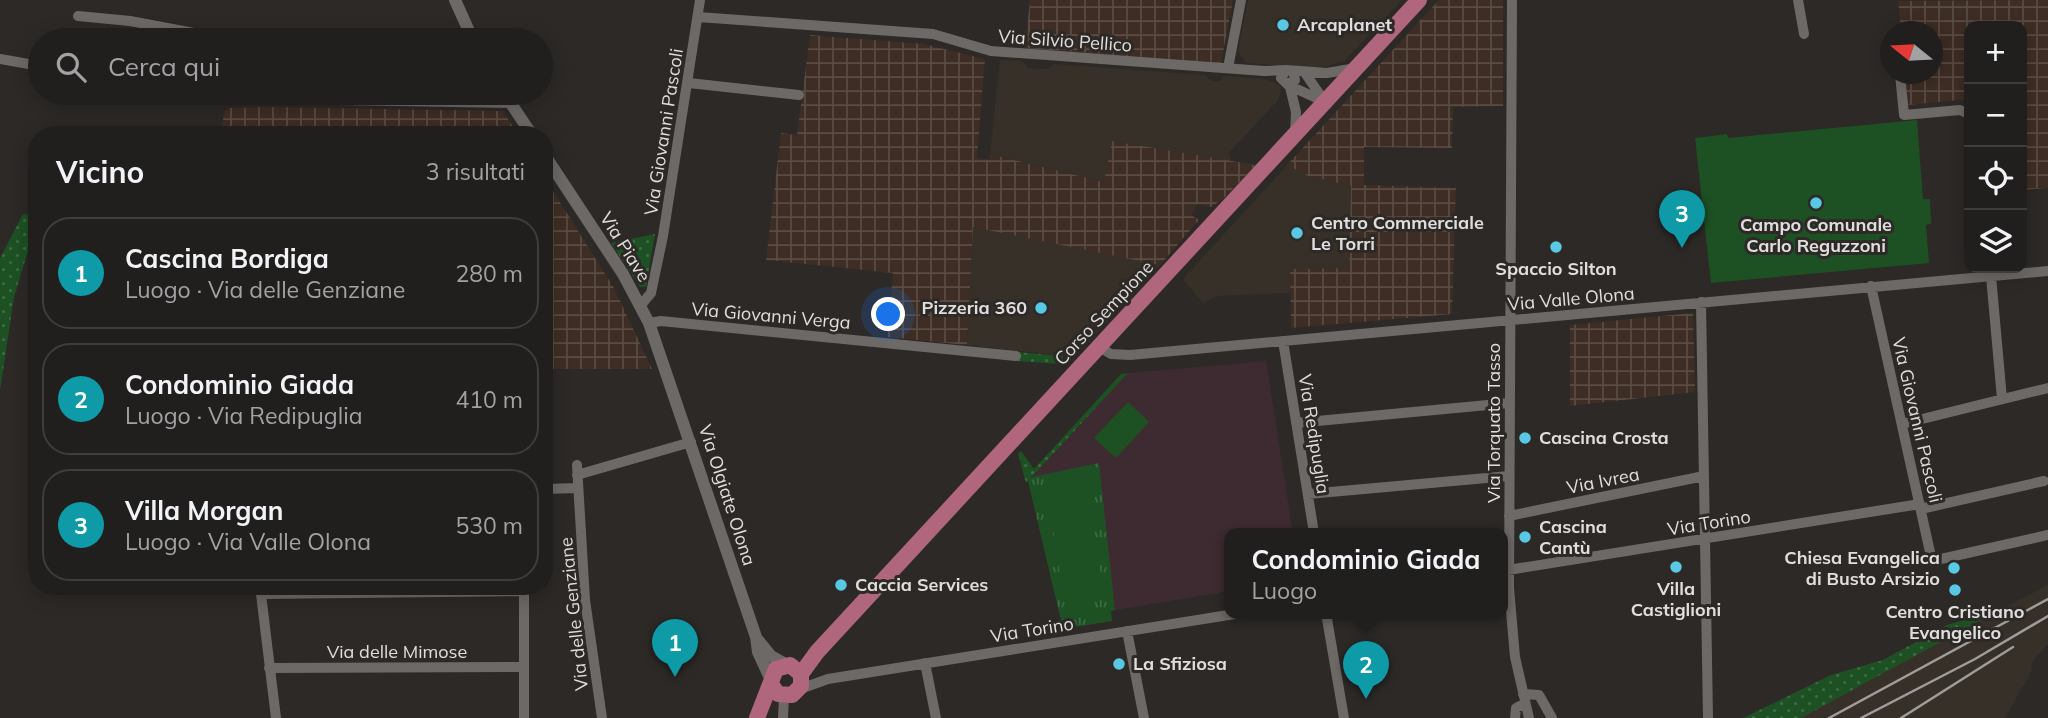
<!DOCTYPE html>
<html lang="it">
<head>
<meta charset="utf-8">
<style>
	:root { --surface:#211f1d; --page:#292726; --text:#f1f3f6; --muted:#a2a2a4; --line:#3e3d3b; --accent:#bca0f2 }
	body { margin:0; font-family:Mulish,sans-serif; background:var(--page); color:var(--text) }
	.controls { position:absolute; right:21px; top:21px; display:grid; overflow:hidden; border-radius:14px; box-shadow:0 4px 18px #0003 }
	.controls button { width:63px; height:63px; display:grid; place-items:center; padding:0; border:0; border-bottom:2px solid var(--line); background:var(--surface); color:var(--text); font:35px sans-serif }
	.compass { position:absolute; left:1880px; top:21px; width:63px; height:63px; border-radius:50%; background:var(--surface); box-shadow:0 4px 18px #0003; rotate:288deg }
	.you { position:absolute; left:889px; top:315px; width:24px; height:24px; margin:-18px; border:5px solid #fff; border-radius:50%; background:#1a73e8; box-shadow:0 0 0 10px #1a73e833 }
	.badge { display:grid; place-items:center; width:46px; height:46px; border-radius:50%; background:var(--accent); color:#fff; font-size:23px; font-weight:700 }
	.pin { position:absolute; translate:-50% -58px; filter:drop-shadow(0 2px 4px #0008) }
	.pin::after { content:''; position:absolute; top:37px; width:24px; height:21px; background:inherit; clip-path:polygon(0 0,100% 0,50% 100%) }
	.popup { position:absolute; left:1224px; top:528px; width:284px; height:91px; box-sizing:border-box; display:grid; place-content:center; border-radius:14px; background:var(--surface); filter:drop-shadow(0 2px 5px #0005); font-size:23px; white-space:nowrap; color:var(--muted) }
	.popup b { font-size:26px; color:var(--text) }
	.popup::after { content:''; position:absolute; left:50%; top:100%; margin-left:-14px; border:14px solid transparent; border-top-color:var(--surface) }
	.list { margin:0; padding:0; list-style:none }
	h2 { display:flex; justify-content:space-between; align-items:center; height:91px; margin:0; padding:0 28px; font-size:30px }
	h2 small { font-size:23px; font-weight:400; color:var(--muted) }
	.list li { display:grid; grid-template-columns:46px 1fr auto; gap:21px; align-items:center; box-sizing:border-box; height:112px; margin:0 14px 14px; padding:0 14px; border:2px solid var(--line); border-radius:28px }
	.list b { display:block; font-size:26px; white-space:nowrap }
	.list p { margin:0; font-size:23px; white-space:nowrap; color:var(--muted) }
	.list em { font-size:23px; font-style:normal; color:var(--muted) }
	.icon { flex:none; width:38px; height:38px; fill:none; stroke:currentColor; stroke-width:2; stroke-linecap:round; stroke-linejoin:round }
	.map { position:relative; flex:none; width:2048px; height:718px; overflow:hidden }
	.search { position:absolute; background:var(--surface); box-shadow:0 4px 18px #0003; left:28px; top:28px; width:525px; height:77px; display:flex; align-items:center; gap:18px; box-sizing:border-box; padding:0 24px; border-radius:38px; color:var(--muted); font-size:26px }
	.panel { position:absolute; background:var(--surface); box-shadow:0 4px 18px #0003; left:28px; top:126px; width:525px; height:469px; border-radius:28px }
	.map>svg:first-child { display:block }
	.built { fill:#373029 }
	.industrial { fill:url(#industrial-grid) }
	.education { fill:#3e2b32 }
	.grass { fill:url(#grass-dots) }
	.park { fill:url(#park-tufts) }
	.garden { fill:#1d5123 }
	.lines { fill:none; stroke-linecap:round; stroke-linejoin:round }
	.minor { stroke:#6c6967; stroke-width:10 }
	.tertiary { stroke:#6c6967; stroke-width:12 }
	.primary { stroke:#b0677d; stroke-width:16 }
	.rail { stroke:#9f9d9b; stroke-width:2.5 }
	.poi-dot { fill:#59c8e4; stroke:#2c2927; stroke-width:2.5 }
	.labels { text-anchor:middle; stroke-width:6; stroke-linejoin:round; paint-order:stroke }
	.poi-label { font-size:18px; font-weight:bold; fill:#e0dedc; stroke:#2c2927; text-anchor:start }
	.street-label { font-size:18px; fill:#e0dedc; stroke:#2c2927 }
</style>
</head>
<body>
<div class="map">
<svg width="2048" height="718" viewBox="0 0 2048 718">
	<defs>
		<pattern id="industrial-grid" width="8" height="8" patternUnits="userSpaceOnUse" patternTransform="scale(1.75)"><rect width="8" height="8" fill="#3e2d24"/><path d="M0 4h8M4 0v8" fill="none" stroke="#5a4b43"/></pattern>
		<pattern id="grass-dots" width="8" height="8" patternUnits="userSpaceOnUse" patternTransform="scale(1.75)"><rect width="8" height="8" fill="#1d5123"/><path d="M2 2h.1M6 6h.1" fill="none" stroke="#3e6a42" stroke-width="1.8" stroke-linecap="round"/></pattern>
		<pattern id="park-tufts" width="24" height="20" patternUnits="userSpaceOnUse" patternTransform="scale(1.75)"><rect width="24" height="20" fill="#1d5123"/><path d="M3 7l-1-3M5 7V3M7 7l1-3M15 17l-1-3M17 17v-4M19 17l1-3" fill="none" stroke="#3e6a42"/></pattern>
	</defs>
	<rect width="100%" height="100%" fill="#2c2927"/>
	<!-- built -->
	<path class="built" d="M1248,0H1402L1344,61L1320,68L1246,63L1238,51Z
		M1000,60L1022,61L1028,68L1047,69L1054,64L1205,75L1211,81H1220L1224,76L1265,79L1280,85L1281,91L1278,100L1229,153L1231,161L1112,141L1105,182L990,154Z
		M1287,165L1308,176L1351,186L1349,268L1291,269L1290,293L1216,296L1203,304L1183,279Z
		M973,227L1115,255L1160,265L1075,357L967,345Z
		M2048,585V644L2031,663L2032,670L2005,718H1743L1831,675L1883,660L1947,625L2001,609Z"/>
	<!-- industrial -->
	<path class="industrial" d="M1030,0H1233L1221,63L1025,48Z
		M1439,0H1503V106L1453,107L1452,148L1364,147V185L1456,188L1452,314L1291,328L1290,269L1349,268L1351,186L1308,176L1287,165Z
		M2048,0V188L2022,190V26H1969V99L1908,105L1905,74H1932V32L1901,31L1898,1Z
		M810,35L924,44L985,59L977,158L989,160L990,154L1104,182L1112,141L1256,165L1223,199L1211,207L1197,204L1191,215L1199,220L1160,265L973,227L967,345L887,337L893,273L766,260L781,133L797,135Z
		M263,107L503,111L518,135H221L224,112L229,108Z
		M544,177L614,288L652,369H544Z
		M1693,313L1695,392L1570,406V325Z"/>
	<!-- education -->
	<path class="education" d="M1266,361L1293,533H1230L1229,591L1115,610L1113,595L1028,481L1128,373Z"/>
	<!-- grass -->
	<path class="grass" d="M23,214L37,216V221L14,297L0,391V258Z
		M655,234L646,287H640L611,243Z
		M1017,352L1063,356L1062,364L1016,361Z
		M1128,373L1026,483L1018,453L1021,451L1034,469L1121,374Z
		M2001,609L1801,718H1743L1831,675L1883,660L1947,625Z"/>
	<!-- park -->
	<path class="park" d="M1099,463L1115,610L1111,611L1112,621L1063,629L1028,481L1032,477Z"/>
	<!-- garden -->
	<path class="garden" d="M1917,120L1923,199H1930L1931,224L1926,225L1929,263L1711,283L1695,138L1727,134L1728,138Z
		M1128,402L1149,422L1116,458L1094,438Z
		M1086,473L1103,590L1063,596L1046,480Z"/>
	<g class="lines">
		<!-- minor -->
		<path class="minor" d="M1512,0L1509,588L1515,657L1529,718
			M1798,0L1804,34
			M78,16L130,21L215,37
			M698,17L933,34L991,51L1264,71L1286,70
			M0,59L40,66
			M1228,68L1241,0
			M1293,71L1295,80L1287,84L1281,78L1286,70L1327,73L1356,68
			M1305,73L1325,102
			M1900,74L1904,115L1960,110L1969,114
			M689,83L799,95
			M1288,85L1325,102
			M1290,87L1296,112L1295,134
			M220,98L511,103
			M1991,276L2002,399
			M1871,286L1932,561L2048,535
			M1701,302L1708,718
			M641,305L651,293L663,236L700,0
			M649,323L661,321L1016,356
			M1283,341L1314,533
			M1099,347L1111,354L1130,355L2048,271
			M1296,423L1509,403
			M1902,424L2048,388
			M577,465L585,600L602,718
			M577,475L691,442
			M544,489L578,488
			M1308,494L1509,476
			M1921,509L2044,481
			M1509,516L1704,476
			M1502,571L1920,504
			M260,586L276,718
			M261,594L524,591V718
			M1326,613L1344,718
			M1127,631L1144,718
			M925,663L936,718
			M269,668L524,667
			M800,689L828,679L1241,613
			M1523,694L1539,695L1552,718
			M783,718L784,696
			M1515,718L1516,708L1525,703"/>
		<!-- tertiary -->
		<path class="tertiary" d="M455,0L473,40
			M504,93L532,135
			M544,154L623,274L649,323L756,637L758,652L771,680
			M758,640L771,656L787,665"/>
		<!-- primary -->
		<path class="primary" d="M801,674L817,652L1419,0
			M757,718L776,669L790,665L801,674V686L792,695L778,694L771,684"/>
		<!-- rail -->
		<path class="rail" d="M1829,718L2048,599
			M1861,718L1975,659L2048,616
			M1901,718L2013,647"/>
	</g>
	<!-- markers -->
	<g class="poi-dot">
		<circle cx="1283" cy="25" r="7"/>
		<circle cx="1816" cy="203" r="7"/>
		<circle cx="1297" cy="233" r="7"/>
		<circle cx="1556" cy="247" r="7"/>
		<circle cx="1041" cy="308" r="7"/>
		<circle cx="1525" cy="438" r="7"/>
		<circle cx="1525" cy="537" r="7"/>
		<circle cx="1676" cy="567" r="7"/>
		<circle cx="1954" cy="568" r="7"/>
		<circle cx="841" cy="585" r="7"/>
		<circle cx="1955" cy="590" r="7"/>
		<circle cx="1119" cy="664" r="7"/>
	</g>
	<g class="labels">
		<!-- poi labels -->
		<g class="poi-label">
			<text x="1297" y="31">Arcaplanet</text>
			<text x="1311" y="229">Centro Commerciale<tspan x="1311" dy="21">Le Torri</tspan></text>
			<text x="1816" y="231" text-anchor="middle">Campo Comunale<tspan x="1816" dy="21">Carlo Reguzzoni</tspan></text>
			<text x="1556" y="275" text-anchor="middle">Spaccio Silton</text>
			<text x="1027" y="314" text-anchor="end">Pizzeria 360</text>
			<text x="1539" y="444">Cascina Crosta</text>
			<text x="1539" y="533">Cascina<tspan x="1539" dy="21">Cantù</tspan></text>
			<text x="1940" y="564" text-anchor="end">Chiesa Evangelica<tspan x="1940" dy="21">di Busto Arsizio</tspan></text>
			<text x="855" y="591">Caccia Services</text>
			<text x="1676" y="595" text-anchor="middle">Villa<tspan x="1676" dy="21">Castiglioni</tspan></text>
			<text x="1955" y="618" text-anchor="middle">Centro Cristiano<tspan x="1955" dy="21">Evangelico</tspan></text>
			<text x="1133" y="670">La Sfiziosa</text>
		</g>
		<!-- street labels -->
		<g class="street-label">
			<text transform="translate(1065 41) rotate(4)" y="6">Via Silvio Pellico</text>
			<text transform="translate(664 132) rotate(-81)" y="6">Via Giovanni Pascoli</text>
			<text transform="translate(625 247) rotate(58)" y="6">Via Piave</text>
			<text transform="translate(1571 299) rotate(-5)" y="6">Via Valle Olona</text>
			<text transform="translate(1104 313) rotate(-47)" y="6">Corso Sempione</text>
			<text transform="translate(771 316) rotate(5)" y="6">Via Giovanni Verga</text>
			<text transform="translate(1917 420) rotate(77)" y="6">Via Giovanni Pascoli</text>
			<text transform="translate(1494 423) rotate(-90)" y="6">Via Torquato Tasso</text>
			<text transform="translate(1314 434) rotate(81)" y="6">Via Redipuglia</text>
			<text transform="translate(1603 481) rotate(-11)" y="6">Via Ivrea</text>
			<text transform="translate(727 495) rotate(72)" y="6">Via Olgiate Olona</text>
			<text transform="translate(1709 523) rotate(-9)" y="6">Via Torino</text>
			<text transform="translate(574 614) rotate(-96)" y="6">Via delle Genziane</text>
			<text transform="translate(1032 630) rotate(-9)" y="6">Via Torino</text>
			<text x="397" y="658">Via delle Mimose</text>
		</g>
	</g>
</svg>
<div class="controls">
<button>+</button>
<button>−</button>
<button><svg class="icon" aria-label="locate" viewBox="0 0 24 24"><circle cx="12" cy="12" r="6"/><path d="M12 2v4M12 18v4M2 12h4M18 12h4"/></svg></button>
<button><svg class="icon" aria-label="layers" viewBox="0 0 24 24"><path d="M12 4l9 5-9 5-9-5zM3 14l9 5 9-5"/></svg></button>
</div>
<svg class="compass" viewBox="-18 -18 36 36"><path d="M0-13l5 13h-10z" fill="#e53935"/><path d="M0 13l5-13h-10z" fill="#a2a2a4"/></svg>
<div class="you"></div>
<div class="pin badge" style="left:675px;top:677px;background:#0f9aa8">1</div>
<div class="pin badge" style="left:1366px;top:699px;background:#0f9aa8">2</div>
<div class="popup"><b>Condominio Giada</b>Luogo</div>
<div class="pin badge" style="left:1682px;top:248px;background:#0f9aa8">3</div>
<div class="search"><svg class="icon" aria-label="search" viewBox="0 0 24 24"><circle cx="10" cy="10" r="6"/><path d="M15 15l6 6"/></svg>Cerca qui</div>
<section class="panel">
<h2>Vicino<small>3 risultati</small></h2>
<ul class="list">
<li><span class="badge" style="background:#0f9aa8">1</span><div><b>Cascina Bordiga</b><p>Luogo · Via delle Genziane</p></div><em>280 m</em></li>
<li><span class="badge" style="background:#0f9aa8">2</span><div><b>Condominio Giada</b><p>Luogo · Via Redipuglia</p></div><em>410 m</em></li>
<li><span class="badge" style="background:#0f9aa8">3</span><div><b>Villa Morgan</b><p>Luogo · Via Valle Olona</p></div><em>530 m</em></li>
</ul>
</section>
</div>
</body>
</html>
